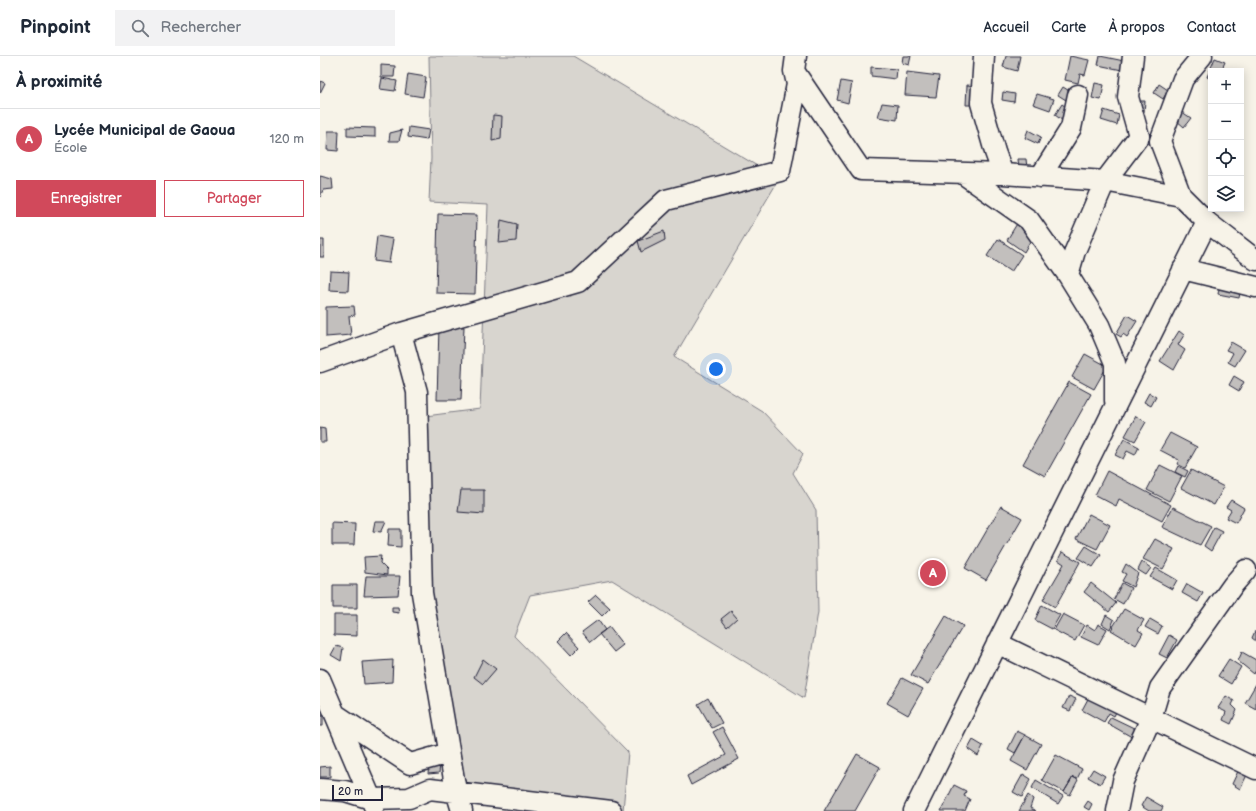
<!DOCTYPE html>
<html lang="fr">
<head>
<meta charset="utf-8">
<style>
	:root { --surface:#fff; --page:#f2f2f3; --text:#1f2937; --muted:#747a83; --line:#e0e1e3; --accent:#d1495b }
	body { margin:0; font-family:"Balsamiq Sans",sans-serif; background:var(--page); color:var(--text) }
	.controls { position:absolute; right:12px; top:12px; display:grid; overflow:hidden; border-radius:0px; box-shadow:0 2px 10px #0003 }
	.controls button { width:36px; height:36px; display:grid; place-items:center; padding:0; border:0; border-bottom:1px solid var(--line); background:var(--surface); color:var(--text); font:20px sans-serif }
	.scale { position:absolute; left:12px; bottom:10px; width:51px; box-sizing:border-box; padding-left:4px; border:2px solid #22223b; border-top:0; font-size:11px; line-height:14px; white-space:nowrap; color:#22223b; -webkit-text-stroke:3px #f7f3e8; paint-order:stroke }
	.you { position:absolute; left:396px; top:313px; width:14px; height:14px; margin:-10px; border:3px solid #fff; border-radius:50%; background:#1a73e8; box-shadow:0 0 0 6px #1a73e833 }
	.badge { display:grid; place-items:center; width:26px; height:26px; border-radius:50%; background:var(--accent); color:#fff; font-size:13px; font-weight:700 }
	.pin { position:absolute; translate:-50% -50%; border:2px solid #fff; box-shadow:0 1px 4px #0006 }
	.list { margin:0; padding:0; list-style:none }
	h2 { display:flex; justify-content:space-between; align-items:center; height:52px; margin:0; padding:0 16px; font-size:17px }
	h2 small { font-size:13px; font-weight:400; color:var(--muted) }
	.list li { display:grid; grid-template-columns:26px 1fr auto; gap:12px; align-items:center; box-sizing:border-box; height:60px; padding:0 16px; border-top:1px solid var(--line) }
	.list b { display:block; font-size:15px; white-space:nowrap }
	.list p { margin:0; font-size:13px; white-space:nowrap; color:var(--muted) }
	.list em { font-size:13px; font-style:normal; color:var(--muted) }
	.actions { display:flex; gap:8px; padding:12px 16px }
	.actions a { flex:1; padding:9px 0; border:1px solid var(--accent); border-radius:0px; text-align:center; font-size:14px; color:var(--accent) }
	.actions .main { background:var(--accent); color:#fff }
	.icon { flex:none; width:22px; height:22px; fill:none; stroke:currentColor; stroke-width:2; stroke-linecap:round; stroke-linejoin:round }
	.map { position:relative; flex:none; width:936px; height:755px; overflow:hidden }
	header { display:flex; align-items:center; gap:24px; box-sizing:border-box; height:56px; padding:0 20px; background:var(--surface); border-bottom:1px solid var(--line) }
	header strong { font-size:19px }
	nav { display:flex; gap:22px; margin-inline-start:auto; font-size:14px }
	.search { width:280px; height:36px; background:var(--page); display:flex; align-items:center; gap:10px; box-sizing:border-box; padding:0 14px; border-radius:0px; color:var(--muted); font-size:15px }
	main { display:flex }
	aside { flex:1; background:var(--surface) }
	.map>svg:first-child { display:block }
	.green { fill:#d8d5cf; stroke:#7d7c85 }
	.building { fill:#c2bfbd; stroke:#22223b }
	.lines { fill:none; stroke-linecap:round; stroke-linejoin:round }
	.minor-casing { stroke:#22223b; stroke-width:23 }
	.minor { stroke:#f7f3e8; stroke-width:20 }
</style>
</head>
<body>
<header>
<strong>Pinpoint</strong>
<div class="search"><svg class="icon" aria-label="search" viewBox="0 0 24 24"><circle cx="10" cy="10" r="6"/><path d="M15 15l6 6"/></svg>Rechercher</div>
<nav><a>Accueil</a><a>Carte</a><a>À propos</a><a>Contact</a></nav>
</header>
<main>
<aside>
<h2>À proximité<small></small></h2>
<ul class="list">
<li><span class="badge">A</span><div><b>Lycée Municipal de Gaoua</b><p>École</p></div><em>120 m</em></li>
</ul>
<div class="actions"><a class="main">Enregistrer</a><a>Partager</a></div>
</aside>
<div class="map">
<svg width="936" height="755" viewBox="0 0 936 755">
	<rect width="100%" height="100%" fill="#f7f3e8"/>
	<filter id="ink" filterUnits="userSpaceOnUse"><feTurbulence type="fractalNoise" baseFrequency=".025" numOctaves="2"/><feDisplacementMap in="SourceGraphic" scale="8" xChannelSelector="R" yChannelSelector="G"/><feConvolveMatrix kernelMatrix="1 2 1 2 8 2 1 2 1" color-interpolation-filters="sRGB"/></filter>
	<g filter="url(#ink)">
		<!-- green -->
		<path class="green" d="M109,0H253L459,123L354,301L442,355L483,398L473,417L496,454L498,556L484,642L292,524L210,539L194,580L308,696L303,755H291L136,735L102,537L98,361L160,353L168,149L109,146L111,102Z"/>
		<!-- building -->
		<path class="building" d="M583,0H591L589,9L582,7Z
			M686,0H700L697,15L683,11Z
			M750,0L769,4L765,19L760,18L758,27L745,24Z
			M780,0L804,5L802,14L778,9Z
			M895,2L905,6L901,15H891V23L887,21Z
			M61,9L75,10L74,21H61Z
			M551,11L577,13L576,23L551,20Z
			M587,16L619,20L616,41L585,39Z
			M88,18L106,21L103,41L85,38Z
			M62,22L77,25L75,35L60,33Z
			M0,25L5,27L0,37Z
			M521,25L532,27L528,47L517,44Z
			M775,27L784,29L781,44L772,42Z
			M839,28L848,34L843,43L834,37Z
			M647,29L657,30L656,49H646Z
			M743,31L751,36L746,44L738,39Z
			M683,36L695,38L694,46L682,44Z
			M717,38L734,43L730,54L713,48Z
			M816,45H825L824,56H816Z
			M562,47L578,49L577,64L558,61Z
			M742,48L750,54L743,65L735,59Z
			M784,54L799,59L797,69L781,64Z
			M862,56L871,62L864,71L856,64Z
			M173,59L182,60L181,83L172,85Z
			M27,71L55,72V81L27,80Z
			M89,71L109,74L107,84L88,81Z
			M82,74L79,85H69L70,77Z
			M708,74L721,81L718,88L705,82Z
			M8,75H19L18,95L7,94Z
			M698,103H706L707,112H699Z
			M0,120L12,123L13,133L3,134L0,141Z
			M118,158L157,159L155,238L116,237Z
			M181,164L197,168L196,185L179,187Z
			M698,166L713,180L704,196L687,184Z
			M344,175L345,184L321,196L318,185Z
			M57,180L73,183L69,207L54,205Z
			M678,183L702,199L691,216L667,200Z
			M0,184H4V201H0Z
			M10,215L29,216L28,235L9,234Z
			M900,228L921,232L919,242L898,238Z
			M34,250L35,259L29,260L31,279L6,281V251Z
			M807,259L817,265L807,281L803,278L801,281L796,278Z
			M119,270L144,271L141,344H117Z
			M859,275L864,279L858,289L865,294L854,314L840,305Z
			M911,286L925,294L915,310L908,306L913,297L906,294Z
			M765,298L787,310L774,333L752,321Z
			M914,320L924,326L919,335L909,329Z
			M749,326L771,338L725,420L703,408Z
			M829,337L836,341L831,350L824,346Z
			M816,360L826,366L815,385L805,380Z
			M0,372L5,373L6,386H0Z
			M850,377L877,391L865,412L857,408L859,404L840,394Z
			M804,383L819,391L815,399L807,395L803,403L795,399Z
			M840,409L862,420L849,445L827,434Z
			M858,410L868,415L865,421L855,416Z
			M871,414L904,431L894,449L861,432Z
			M787,415L851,449L842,465L799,443L796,450L775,439Z
			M141,434H164V458L138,456Z
			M911,444L924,452L916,467L906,462L911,454L906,451Z
			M681,450L702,462L666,524L645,512Z
			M853,451L891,470L880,489L842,471Z
			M769,458L790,469L777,493L756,483Z
			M55,465H66L61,476L53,475Z
			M12,467L35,468L34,489H12Z
			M894,471L902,475L891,495L884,490Z
			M69,473H81V491L68,490Z
			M835,483L854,493L843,513L823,503Z
			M766,490L781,499L773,511L758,502Z
			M742,496L760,506L735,551L723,544L744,508L738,504Z
			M61,500L60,507L67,514V519L45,516L44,501Z
			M822,506L831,512L826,519L818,514Z
			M806,508L818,517L813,531L802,525L806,518L802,516Z
			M836,512L857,524L852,533L830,521Z
			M46,520H80L78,539L44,540Z
			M771,527L796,547L789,556L764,536Z
			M802,527L811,532L803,548L794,543Z
			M867,528L883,537L878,546L862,537Z
			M13,529H37V552H13Z
			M276,539L290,552L282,560L268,546Z
			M722,549L740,559L732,573L715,564Z
			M72,551H78L79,557L72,556Z
			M804,553L824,564L818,574L823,577L816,589L791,574Z
			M411,555L417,562L407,571L401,563Z
			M743,558L764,569L755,585L734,574Z
			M14,559H37V580L14,579Z
			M786,559L794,564L790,573L782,568Z
			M626,560L643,570L608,628L591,619Z
			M830,563L842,570L838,578L825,571Z
			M278,564L285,574L270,586L262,576Z
			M778,568L787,573L778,589L761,581L767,569L775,574Z
			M289,571L303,589L294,596L279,578Z
			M935,575L936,576V585L932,582Z
			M246,577L259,591L251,599L238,585Z
			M849,579L857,584L847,602L839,598Z
			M16,590L23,592L21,605L11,599Z
			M922,596L936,604V614L934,618L918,605Z
			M163,603L176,613L163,628L154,621Z
			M909,603L921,611L911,628L898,620Z
			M73,604L72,626L44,628L42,606Z
			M582,622L603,633L588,659L567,647Z
			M936,628V653L925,647Z
			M770,639L797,654L794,660L789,657L784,666L762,654Z
			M749,640L756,643L750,655L743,652Z
			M906,640L914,645L912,649L917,654L911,668L903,664L906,656L898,652Z
			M388,642L402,667L392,672L378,648Z
			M0,659L3,660V670H0Z
			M791,661L816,673L810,680L787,667Z
			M402,671L419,703L371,729L367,720L406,699L393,676Z
			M697,675L705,679L695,697L688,693Z
			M705,679L721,688L707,714L691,705Z
			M653,684L663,690L658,700L648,693Z
			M537,698L560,711L535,755H504Z
			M736,699L762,713L757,723L753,721L744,736L722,724Z
			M109,708L120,709L119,717L108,718Z
			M10,710V721H0V711Z
			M773,713L785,720L780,728L768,721Z
			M919,713L928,717L920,733L912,728Z
			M703,718L711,723L702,741L693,736Z
			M753,721L758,724L750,739L744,736Z
			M716,724L743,740L738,748L712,732Z
			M634,729L646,735L644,740L650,743L645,755H621Z
			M708,739L713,743L710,752L716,755H699Z
			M826,741L843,751L841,755H829L821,750Z
			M768,745L772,748L769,754L764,751Z"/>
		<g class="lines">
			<defs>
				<path id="minor" d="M476,0L474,15L541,114L683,118L785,125L861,140L887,166L936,204
					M664,0L661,47L675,96L683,118
					M642,117L709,164L748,219L779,269L795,307V345
					M720,121L751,72L758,39
					M861,140L840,85L863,23L882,0
					M863,213L936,231
					M748,219L755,195L785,125L819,80L808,41L813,0
					M81,277L97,336L102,537L136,735L142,755
					M0,306L81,277L258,226L346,144L460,115L477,28L474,15
					M677,587L936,713
					M0,623L54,750
					M15,658L90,708L129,697
					M0,733L25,735L51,743L89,742L110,733L291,755
					M594,755L887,166
					M797,755L803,725L831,662L840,632L913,529L926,514"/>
			</defs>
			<!-- minor casing -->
			<use href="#minor" class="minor-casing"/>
			<!-- minor -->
			<use href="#minor" class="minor"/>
		</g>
	</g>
</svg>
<div class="controls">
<button>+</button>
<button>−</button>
<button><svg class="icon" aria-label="locate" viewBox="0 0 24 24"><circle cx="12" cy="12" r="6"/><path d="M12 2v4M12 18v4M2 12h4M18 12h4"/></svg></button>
<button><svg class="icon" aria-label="layers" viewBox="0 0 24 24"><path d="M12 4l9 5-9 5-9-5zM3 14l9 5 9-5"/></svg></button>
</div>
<div class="scale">20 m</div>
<div class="you"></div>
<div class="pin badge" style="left:613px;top:517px">A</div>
</div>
</main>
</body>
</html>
